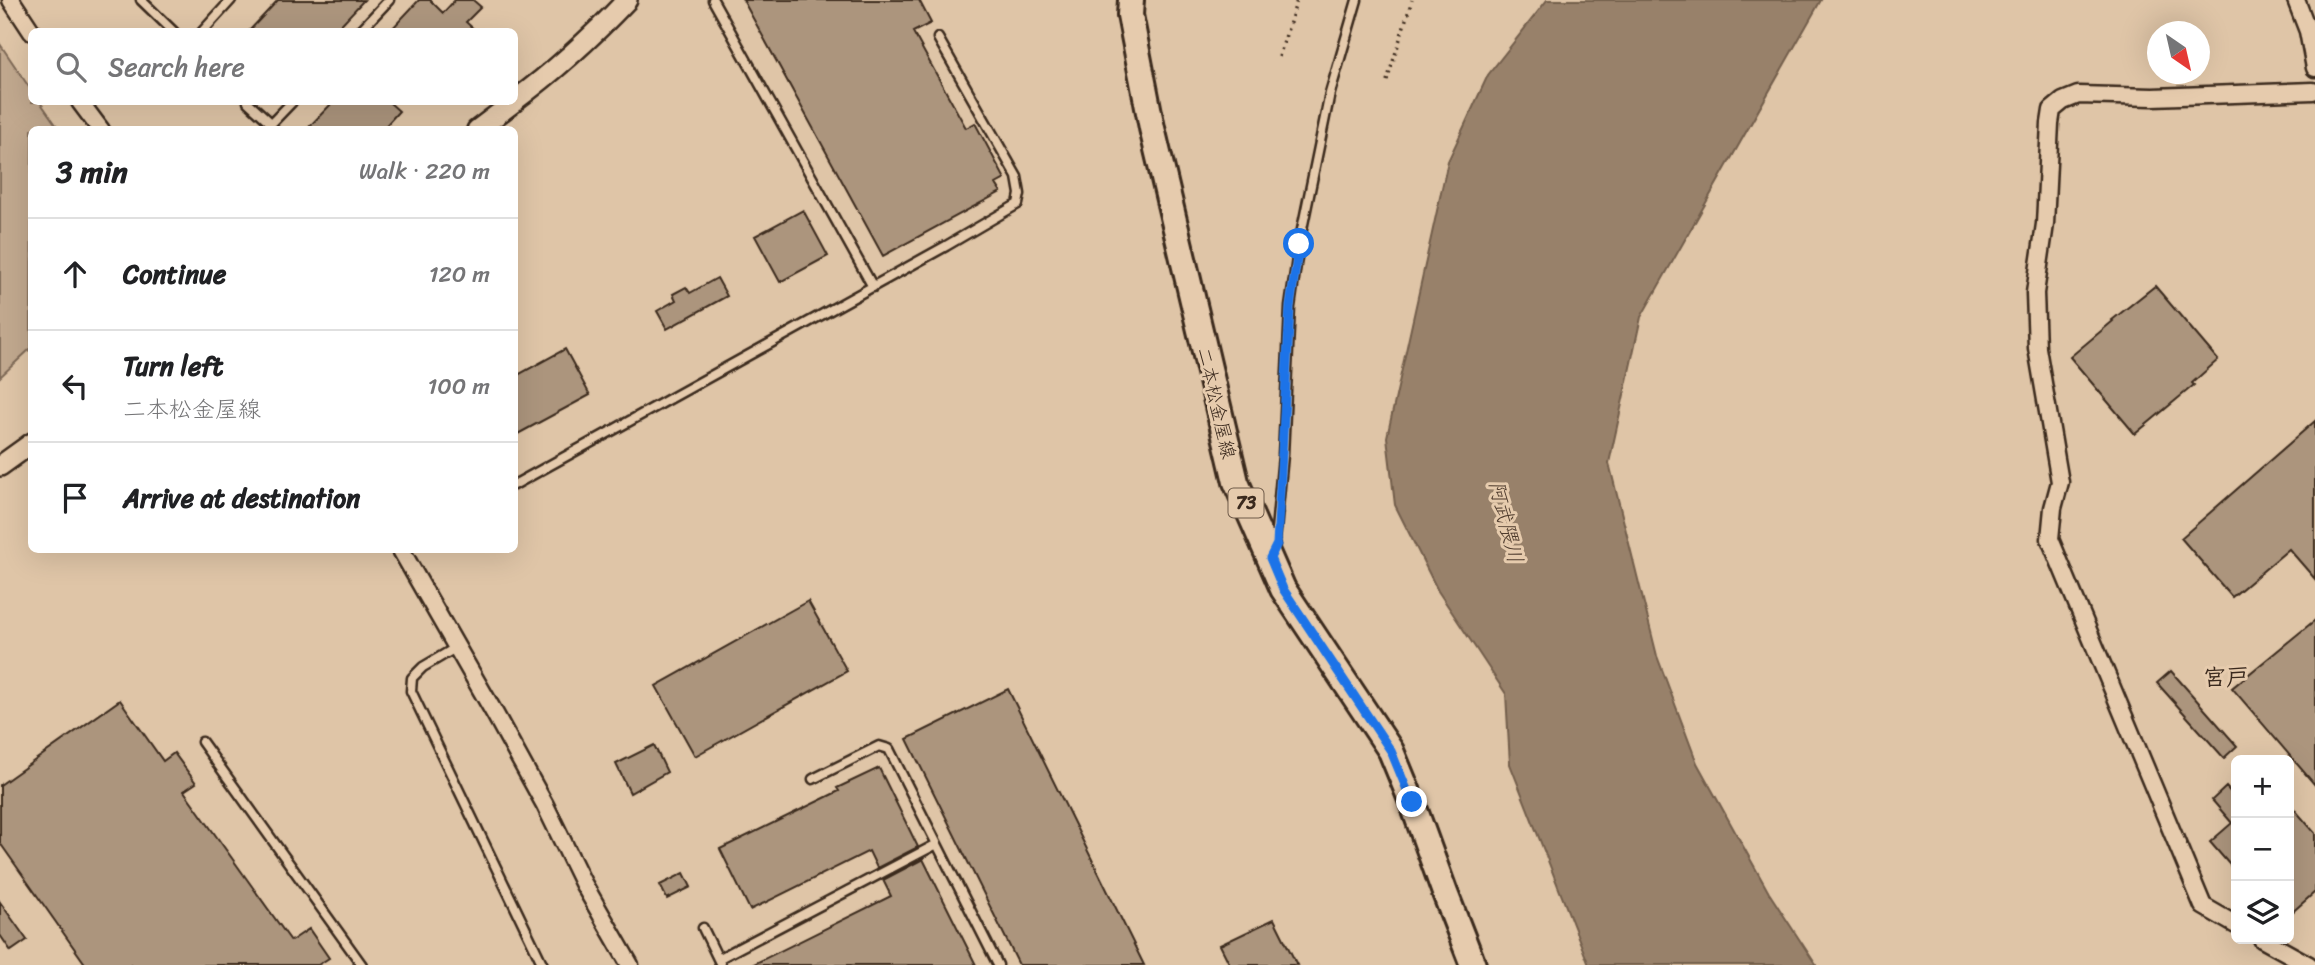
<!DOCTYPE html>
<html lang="en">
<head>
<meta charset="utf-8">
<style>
	:root { --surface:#fff; --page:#f2f2f2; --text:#202124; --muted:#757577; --line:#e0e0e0 }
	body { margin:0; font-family:Sriracha,"Klee One",sans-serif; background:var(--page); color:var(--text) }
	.controls { position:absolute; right:21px; bottom:21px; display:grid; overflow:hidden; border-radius:10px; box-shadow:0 7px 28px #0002 }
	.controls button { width:63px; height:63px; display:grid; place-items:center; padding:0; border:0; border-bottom:2px solid var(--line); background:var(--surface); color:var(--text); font:35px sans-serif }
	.compass { position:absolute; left:2147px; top:21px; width:63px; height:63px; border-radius:50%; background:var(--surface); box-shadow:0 7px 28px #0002; rotate:146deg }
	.stop { position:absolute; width:21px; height:21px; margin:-16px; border:5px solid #1a73e8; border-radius:50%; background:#fff }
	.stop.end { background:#1a73e8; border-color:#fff; box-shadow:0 2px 7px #0008 }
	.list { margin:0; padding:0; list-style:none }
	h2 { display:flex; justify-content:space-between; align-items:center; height:91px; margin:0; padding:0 28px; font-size:30px }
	h2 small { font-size:23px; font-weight:400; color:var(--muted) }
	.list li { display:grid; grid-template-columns:46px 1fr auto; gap:21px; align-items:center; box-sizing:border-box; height:112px; padding:0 28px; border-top:2px solid var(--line) }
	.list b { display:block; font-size:26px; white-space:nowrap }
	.list p { margin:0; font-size:23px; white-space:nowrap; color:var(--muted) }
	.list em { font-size:23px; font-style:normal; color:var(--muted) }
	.icon { flex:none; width:38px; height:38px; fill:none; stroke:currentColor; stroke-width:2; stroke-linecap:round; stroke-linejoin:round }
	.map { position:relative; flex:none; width:2315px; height:965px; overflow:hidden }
	.search { position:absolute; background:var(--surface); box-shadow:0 7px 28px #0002; left:28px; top:28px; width:490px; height:77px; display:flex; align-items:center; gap:18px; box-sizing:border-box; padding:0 24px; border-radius:10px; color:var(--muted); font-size:26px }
	.panel { position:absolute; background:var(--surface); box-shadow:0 7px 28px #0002; left:28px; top:126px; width:490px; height:427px; border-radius:10px }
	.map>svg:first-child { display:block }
	.green { fill:#c1a88e; stroke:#7e6956; stroke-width:2 }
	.water { fill:#98816b; stroke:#735e4c; stroke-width:2 }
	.building { fill:#ac957d; stroke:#3b2a1e; stroke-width:2 }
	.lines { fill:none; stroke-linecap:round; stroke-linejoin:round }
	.service-casing { stroke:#3b2a1e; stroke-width:13 }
	.minor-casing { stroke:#3b2a1e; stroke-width:21 }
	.tertiary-casing { stroke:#3b2a1e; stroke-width:24 }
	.primary-casing { stroke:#3b2a1e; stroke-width:30 }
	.path { stroke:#3b2a1e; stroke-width:3.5; stroke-dasharray:2 5; stroke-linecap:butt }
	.service { stroke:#e6cbad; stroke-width:8 }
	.minor { stroke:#e6cbad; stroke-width:16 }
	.tertiary { stroke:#e6cbad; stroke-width:19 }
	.primary { stroke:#e6cbad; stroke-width:24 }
	.route { stroke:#1a73e8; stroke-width:9 }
	.labels { text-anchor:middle; stroke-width:6; stroke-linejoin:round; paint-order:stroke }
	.shield { fill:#e6cbad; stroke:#6e5a49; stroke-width:2 }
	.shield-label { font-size:18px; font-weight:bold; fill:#3b2a1e }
	.street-label { font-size:19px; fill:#3b2a1e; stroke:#e6cbad }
	.water-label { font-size:21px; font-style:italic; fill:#4e3b2d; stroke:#e6cbad }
	.quarter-label { font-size:23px; font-weight:bold; fill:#3b2a1e; stroke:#e6cbad }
</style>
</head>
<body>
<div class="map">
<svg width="2315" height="965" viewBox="0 0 2315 965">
	<rect width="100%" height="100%" fill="#dfc5a7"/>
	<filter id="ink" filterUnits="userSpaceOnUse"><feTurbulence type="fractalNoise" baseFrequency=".0143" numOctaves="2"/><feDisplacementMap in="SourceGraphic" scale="14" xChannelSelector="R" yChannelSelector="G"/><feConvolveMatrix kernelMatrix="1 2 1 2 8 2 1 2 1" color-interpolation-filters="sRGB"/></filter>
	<g filter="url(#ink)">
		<!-- green -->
		<path class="green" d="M0,44L31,90L32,102H40L59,129L32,130L31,348L0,377Z"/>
		<!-- water -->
		<path class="water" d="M1547,0H1821L1641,317L1609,463L1657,656L1697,763L1769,893L1816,965H1589L1510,764L1506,694L1438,591L1395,505L1387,437L1448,161L1488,75Z"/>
		<!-- building -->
		<path class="building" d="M278,0H364L334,32H248Z
			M419,0H430L443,13L455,0H473L481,7L466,22L477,32H389Z
			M743,0H919L931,23L913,32L966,128L975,123L1005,179L996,184L1001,192L883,256Z
			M333,102H389L399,111L382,130H306Z
			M803,210L828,256L780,282L755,236Z
			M717,278L727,296L667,329L657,311L676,300L673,294L686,287L690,293Z
			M2155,286L2218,360L2192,383L2194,385L2135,434L2070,357L2113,321L2112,320Z
			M565,349L590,395L514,436V377Z
			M2315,421V579L2289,549L2232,597L2181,538Z
			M808,601L847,671L695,756L656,686Z
			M2315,620V785L2232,688Z
			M2171,671L2237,746L2224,758L2157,683Z
			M1008,689L1144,965H1019L907,739Z
			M120,700L163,761L174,753L196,783L184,791L291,941L309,929L329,958L318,965H86L0,843V785Z
			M654,745L667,772L630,793L616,764Z
			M879,768L918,847L877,868L869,851L750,910L720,849L839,791L837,788Z
			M2226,787L2236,798V872L2210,842L2232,823L2212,800Z
			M2289,803L2315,833V892L2289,915Z
			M923,859L976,965H752L891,896L883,880Z
			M684,873L691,887L667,899L660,885Z
			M0,902L27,940L11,951L0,935Z
			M1274,919L1297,965H1230L1220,945Z"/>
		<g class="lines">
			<defs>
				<path id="service" d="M141,0L174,32
					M713,0L873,287
					M202,32L231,0
					M359,32L389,0
					M248,102L271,123
					M265,130L292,102
					M514,485L946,246L1018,204L1020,194L1017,177L938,38
					M1274,552L1283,455L1290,307L1299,244L1330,93L1357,0
					M457,647L423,667L412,678L411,691L543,965
					M202,742L362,965
					M813,779L879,746L889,749L998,965
					M703,928L721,965
					M718,959L937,844"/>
				<path id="minor" d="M11,0L32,32
					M2296,0L2308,31L2315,68
					M80,102L101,130
					M401,550L495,714L545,805L583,883L630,965
					M2236,925L2203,906L2050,539L2053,508L2060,482L2037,348L2035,293L2045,224L2050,123L2052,110L2063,101L2078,95L2153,97L2313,91
					M2262,939L2309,965"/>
				<path id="tertiary" d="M514,101C555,71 592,37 627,0
					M477,130L514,102
					M0,466L32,443"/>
				<path id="primary" d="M1131,0L1130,15L1152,128L1236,482L1283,589L1391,751L1412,802L1445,893L1473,965"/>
			</defs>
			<!-- service casing -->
			<use href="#service" class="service-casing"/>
			<!-- minor casing -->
			<use href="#minor" class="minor-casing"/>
			<!-- tertiary casing -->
			<use href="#tertiary" class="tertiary-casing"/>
			<!-- primary casing -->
			<use href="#primary" class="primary-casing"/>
			<!-- path -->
			<path class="path" d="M1279,57L1297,0
				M1387,81L1412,0"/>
			<!-- service -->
			<use href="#service" class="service"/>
			<!-- minor -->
			<use href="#minor" class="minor"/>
			<!-- tertiary -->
			<use href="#tertiary" class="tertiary"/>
			<!-- primary -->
			<use href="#primary" class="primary"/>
		</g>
	</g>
	<g class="lines" filter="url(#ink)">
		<!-- route -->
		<path class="route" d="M1299,244L1290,307L1277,544L1270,558L1283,589L1391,751L1412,802"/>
	</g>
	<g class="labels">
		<!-- shield labels -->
		<rect class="shield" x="1228.5" y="488.5" width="35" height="29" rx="5"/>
		<g class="shield-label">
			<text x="1246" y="509">73</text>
		</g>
		<!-- street labels -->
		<g class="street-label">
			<text transform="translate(1217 403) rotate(77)" y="7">二本松金屋線</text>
		</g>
		<!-- water labels -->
		<g class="water-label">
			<text transform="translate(1506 522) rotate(76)" y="7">阿武隈川</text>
		</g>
		<!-- quarter labels -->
		<g class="quarter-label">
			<text x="2226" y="685">宮戸</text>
		</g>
	</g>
</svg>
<div class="controls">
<button>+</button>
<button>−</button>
<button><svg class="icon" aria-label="layers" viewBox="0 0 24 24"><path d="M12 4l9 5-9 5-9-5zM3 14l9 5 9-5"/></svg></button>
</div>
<svg class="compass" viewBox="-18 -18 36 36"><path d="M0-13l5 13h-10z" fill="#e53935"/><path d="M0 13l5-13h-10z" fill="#757577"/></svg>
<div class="stop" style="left:1299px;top:244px"></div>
<div class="stop end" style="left:1412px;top:802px"></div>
<div class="search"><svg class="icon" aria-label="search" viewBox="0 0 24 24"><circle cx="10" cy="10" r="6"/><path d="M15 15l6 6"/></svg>Search here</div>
<section class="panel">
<h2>3 min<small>Walk · 220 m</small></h2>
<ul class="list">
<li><svg class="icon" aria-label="ahead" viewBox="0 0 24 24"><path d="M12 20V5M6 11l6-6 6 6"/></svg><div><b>Continue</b></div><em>120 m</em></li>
<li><svg class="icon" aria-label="left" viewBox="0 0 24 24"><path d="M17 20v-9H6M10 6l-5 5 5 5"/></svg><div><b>Turn left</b><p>二本松金屋線</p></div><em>100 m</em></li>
<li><svg class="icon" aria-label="arrive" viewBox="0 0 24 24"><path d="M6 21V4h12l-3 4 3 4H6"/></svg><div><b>Arrive at destination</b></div></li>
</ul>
</section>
</div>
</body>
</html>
